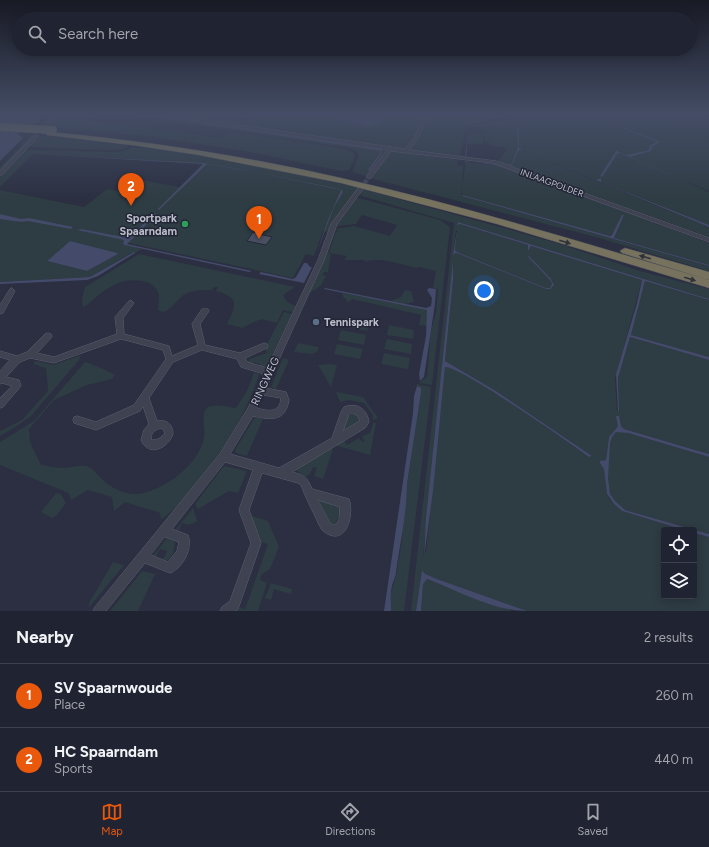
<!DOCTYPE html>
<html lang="en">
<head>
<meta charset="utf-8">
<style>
	:root { --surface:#202331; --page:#282b39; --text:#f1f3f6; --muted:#a2a4ab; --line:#3d404d; --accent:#ea580c }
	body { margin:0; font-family:Figtree,sans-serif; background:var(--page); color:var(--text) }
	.controls { position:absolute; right:12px; bottom:12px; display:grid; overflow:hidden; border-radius:4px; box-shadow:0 2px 10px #0003 }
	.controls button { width:36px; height:36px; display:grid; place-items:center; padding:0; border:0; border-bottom:1px solid var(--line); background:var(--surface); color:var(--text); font:20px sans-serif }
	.you { position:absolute; left:484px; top:291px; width:14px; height:14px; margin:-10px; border:3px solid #fff; border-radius:50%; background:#1a73e8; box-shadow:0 0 0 6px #1a73e833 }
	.badge { display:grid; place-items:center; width:26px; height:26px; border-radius:50%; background:var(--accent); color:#fff; font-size:13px; font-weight:700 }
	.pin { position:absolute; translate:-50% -33px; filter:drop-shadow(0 1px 2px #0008) }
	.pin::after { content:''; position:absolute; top:21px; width:14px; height:12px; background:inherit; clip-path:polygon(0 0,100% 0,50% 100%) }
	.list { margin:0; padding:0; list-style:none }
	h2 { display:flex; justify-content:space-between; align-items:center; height:52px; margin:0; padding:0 16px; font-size:17px }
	h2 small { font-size:13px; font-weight:400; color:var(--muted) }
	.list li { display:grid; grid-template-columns:26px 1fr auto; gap:12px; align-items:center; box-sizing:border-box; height:64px; padding:0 16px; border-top:1px solid var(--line) }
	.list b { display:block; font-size:15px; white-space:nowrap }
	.list p { margin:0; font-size:13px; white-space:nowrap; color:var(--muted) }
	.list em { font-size:13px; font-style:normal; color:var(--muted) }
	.icon { flex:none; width:22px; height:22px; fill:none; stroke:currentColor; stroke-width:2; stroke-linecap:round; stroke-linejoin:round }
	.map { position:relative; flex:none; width:709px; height:611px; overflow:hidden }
	.search { position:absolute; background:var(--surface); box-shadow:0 2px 10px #0003; left:12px; right:12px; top:12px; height:44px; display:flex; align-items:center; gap:10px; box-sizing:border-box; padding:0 14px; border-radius:22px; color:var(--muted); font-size:15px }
	.sheet { height:180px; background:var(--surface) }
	nav { display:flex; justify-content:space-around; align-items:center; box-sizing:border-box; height:56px; border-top:1px solid var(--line); background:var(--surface); font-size:11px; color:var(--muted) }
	nav a { display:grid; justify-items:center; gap:2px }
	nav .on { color:var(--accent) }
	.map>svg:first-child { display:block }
	.green { fill:#2e3c43; fill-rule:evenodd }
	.water { fill:#444a69 }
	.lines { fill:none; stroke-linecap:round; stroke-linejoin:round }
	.stream { stroke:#444a69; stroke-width:1.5 }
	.building { fill:#4a4f62; stroke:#252838 }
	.minor-tunnel { stroke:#414456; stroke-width:4.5; stroke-dasharray:4.5 2.5; stroke-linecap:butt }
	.minor-casing { stroke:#5d5f6e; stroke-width:1 }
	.highway-casing { stroke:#494c5b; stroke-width:1 }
	.minor { fill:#3f4251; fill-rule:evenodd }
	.highway { fill:#76725d; fill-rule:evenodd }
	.highway-bridge-casing { stroke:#494c5b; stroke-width:8; stroke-linecap:butt }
	.highway-bridge { stroke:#76725d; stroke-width:8 }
	.oneway { fill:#2f313c }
	.leisure-dot { fill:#2e9e5b; stroke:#232636; stroke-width:1.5 }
	.service-dot { fill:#5c6f8a; stroke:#232636; stroke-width:1.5 }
	.labels { text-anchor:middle; stroke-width:3; stroke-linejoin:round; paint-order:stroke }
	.far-street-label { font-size:9px; fill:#bcbecb; stroke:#232636 }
	.poi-label { font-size:11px; font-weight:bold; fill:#bcbecb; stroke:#232636; text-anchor:end }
	.street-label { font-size:11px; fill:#bcbecb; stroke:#232636 }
</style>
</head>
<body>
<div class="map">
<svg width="709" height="611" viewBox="0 0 709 611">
	<rect width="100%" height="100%" fill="#2b2f41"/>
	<!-- green -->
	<path class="green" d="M51,114H54L0,173V167Z
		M58,114H96L86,121L142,127L219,138C225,138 228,132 234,132L346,149L354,153L355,157L349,170L342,171L244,151L148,136L49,127Z
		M125,114H147L382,148L386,150L368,177L353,172V170L359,155L356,151L349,148Z
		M157,114H250L238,125Z
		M253,114H514L466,126L460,157L241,126Z
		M521,114H533L540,118L534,114H670L709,135V191L667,173L709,192V225L601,182L600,178L596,180L528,153L709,227V237L514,167L512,165L519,150L524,151L519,148L517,126L495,124L517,127L518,148L511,165H509L498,161L507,149L503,147L489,145V142L485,141L484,129L471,126L509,119Z
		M672,114H697L709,120V134Z
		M469,133L483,134V144L468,143Z
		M40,136L94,141L128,146L124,149L106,150L32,147L31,145Z
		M133,147C210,153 284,171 359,188L335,219L328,232L323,231L314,256L306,254L293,278L124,242L123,243L142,249L135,253H131L90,277L0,282V190L84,207L107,189L121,192L136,179L180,187L203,164L33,154L0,187V177L26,151L30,150L116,152L124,151ZM70,241L118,254L87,271L47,261Z
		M393,151L458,160L457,165L463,166L462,196L709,266V271L599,238L370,178L389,153Z
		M466,162L496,165L709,243V265L614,238L624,215H623L612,235L610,236L461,195Z
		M362,189L493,225L563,245L640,271L709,289V299L458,222L457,223L528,245L529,246L528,251L531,246L642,280L615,379L617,410L619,411L618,378L630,337L709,360V454L624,429L621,426L619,418L618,426L609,437L606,460L600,461V463C609,472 604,483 607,494C609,500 617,507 622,511L684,530H664V596H694V533L709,537V611H527L437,579L424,574L422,570L416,611H411L454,223L365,197L360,195ZM456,230L457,231L455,250L457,252L546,288H550L552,284L551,281L529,258L527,254L553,282V287L546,289L459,254L456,253L453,255ZM453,260V280L445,361L496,391L592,456L589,457C569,443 461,366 445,367L426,551L423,556Z
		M356,198H359L440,220L450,227L432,385L418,383L427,377L431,330L436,313L438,289L433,288L436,271L420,267L416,268C404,265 377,256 366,262L364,260H344L347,256L329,253L336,232L339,230H336L328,253L331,254L328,272H324L322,275L326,276L321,285L315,290H313L312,292L308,291L334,229L354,226L390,236L397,225L362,215L356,224L338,226L336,224Z
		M139,254L295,287L283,295L287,302L296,306L293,312L283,310L277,323L261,319L242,328L227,324C236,306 240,297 216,291L218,287H214L212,290C197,290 186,290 176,302C172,306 169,310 163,312L158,310C158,304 160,297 158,292C152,277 127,279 116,284C104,289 93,300 83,308L82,299L85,287Z
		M645,281L709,300V357L631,335Z
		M405,290L411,291L414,302L405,304L390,301L401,297Z
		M342,293L426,309L428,312V326L419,325L421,315L352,299L348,303L346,299L343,297Z
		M284,312L292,314L267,365L264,368L259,367L260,364L253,362L251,365L247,363L250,359L267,353L265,348Z
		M345,317L370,322L367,331L343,326Z
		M389,325L414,330L413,339L387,335Z
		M341,330L366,335L364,345L338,340Z
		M387,339L412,344L411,354L384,349Z
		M298,343L319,347L317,352L312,354L294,352Z
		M337,344L363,349L360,359L334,354Z
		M384,353L410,358L408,369L381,364Z
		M81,355L79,360L31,416L20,424L0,436V431L22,420L48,391L46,368L33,364L36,361L54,365Z
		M283,358L289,360L276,389L271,387Z
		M85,362C90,363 113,373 115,375L112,379L87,385L54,400L29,429L30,442L41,465C49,466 57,468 65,468C73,467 83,464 89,467C94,469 96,474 100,477C109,487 124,495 138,494C163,491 199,465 204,438C206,430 200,415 207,408C212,403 229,407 236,408L248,389L254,372L259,374C245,422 200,490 161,520L160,513L125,502L114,511L112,497L88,490L71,500L69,494L66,492L0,465V442L34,421Z
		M331,364L337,365L331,387L318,365Z
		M417,384L431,387L430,399L404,611H391V593L396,575L402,540L403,517L407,498V484L421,393L420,388L416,386Z
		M336,392L363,397L378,418L373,420V415L364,403L349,400L340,402Z
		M350,412L357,415L360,419L358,423L341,433Z
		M255,417L263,419L247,456L236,453L235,450Z
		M373,423H376L370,455L334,445L344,440L347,445L359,438L361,441L365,442L362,436L370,433Z
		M616,432H624L709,457V534L625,510C619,506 613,501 610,494C607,484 607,446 612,437C613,435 614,434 616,432Z
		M330,448L333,449L323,479L314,476L317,468L313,467L310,474L305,477L297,471V468Z
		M224,466L247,471L238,493L229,491L198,509L195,504Z
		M56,493L61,494L66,503L57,515L52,518L41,512Z
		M316,498L338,504L341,509L336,524L331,525L327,522Z
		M193,508L197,521L189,525L182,523L178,531L176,529Z
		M249,515L268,521L279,547L270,569L261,575L260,580L267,583L258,611H235L240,608L245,609L268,544L259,541Z
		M167,538L175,542L173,554L168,560H163L167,551L160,549L155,558L153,556Z
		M113,562L124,565L90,606L88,605Z
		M142,571L155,574L138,611H110Z
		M426,579L513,611H421L423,584Z
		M271,583L292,589L291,594L274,589L271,600L265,598Z"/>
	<!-- water -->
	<path class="water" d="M0,114H44L37,123L27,126L18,134L23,138L0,161Z
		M311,114H385L384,119L381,123L368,127L333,117Z
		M533,114L626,155L649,150L650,145L657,142L589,114L658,141L660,142L652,147L651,151L630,157L709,192L620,153H618L602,177L600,176L616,151Z
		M487,123L519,127V148L524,151L519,150L512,165L514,167L498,161L511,165L518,148L517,126L487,123L469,127L466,157L493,160L465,157L469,126Z
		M528,152L596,180L601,178V182L709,225V227Z
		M34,154L0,188L34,154L204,163L245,170L330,187L342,190L343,192L334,207L316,255L328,220L341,190L255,172L207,164L159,210L158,209L203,164Z
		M465,161L496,164L709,243L496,165L467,161L465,163Z
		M463,166L462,195L610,236L612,235L622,215H624L614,238L709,265V266L462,196Z
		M155,213L156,215L127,244L252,271L249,272L125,245L123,244L124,240L77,230L81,229L128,238Z
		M0,214L21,219L29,218L73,227L71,229L28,221C19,223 9,220 0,219Z
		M458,222L709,299V300L645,281L631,335L709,357V360L630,337L618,378L619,411H618L616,374L637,303L642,280L531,246L528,251V245L460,224L457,225Z
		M457,230L455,250L457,252L546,288H550L552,284L551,281L529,258L527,254L551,279L554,285L550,289H546L459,254L456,253L453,255Z
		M70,241L117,253L118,254L87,271L47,261Z
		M134,252L135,253L98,276L87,280L0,284V282L90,277Z
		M453,260V280L445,361L496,391L592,456L589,457C570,443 460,366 445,367L433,491L424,557L426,518Z
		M304,263H307L310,267H312L304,283L259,274L261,272L293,279L296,277Z
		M325,288L426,308L431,306L432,298L427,290L429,288L436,289L435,304L424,377L420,381L419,374L426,336L427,310L324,289Z
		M417,386L421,388V393L407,484C407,513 400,543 396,572C396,577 393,581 392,586C390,594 391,603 391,611H384L413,413L414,396Z
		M616,416H619L621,426L624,429L709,454V457L628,433L616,432L612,437L610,443L608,478L610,494L615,501L625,510L709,534V537L694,533V530H684L622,511L614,504L607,494L604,469L600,463V461L606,460L609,437L618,426Z
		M422,570L425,574L437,579L527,611C493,611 459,591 427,579L423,584L421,611H416Z"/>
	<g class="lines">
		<!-- stream -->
		<path class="stream" d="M141,114L381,150V153L369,170"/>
	</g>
	<!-- building -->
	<path class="building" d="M253,232L260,233L259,234L272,237L266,245L247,241Z"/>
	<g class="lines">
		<!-- minor-tunnel -->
		<path class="minor-tunnel" d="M360,189L369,177"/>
		<defs>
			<path id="minor" d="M54,114H58L47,128H43V126Z
				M151,114H163L405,149L415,137L420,123L426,114H430L424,123L419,137L409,150L496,161L709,238V242L493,163L391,151L371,178L369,179L366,177L387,150Z
				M35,135L39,136L2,175H0V171Z
				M360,187L363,189L337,224L324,260L266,388L286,392L289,400C285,422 271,420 253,416L230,454L279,468L332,438L341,412L344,407C357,402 367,409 369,422L365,428L292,472C304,475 307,477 312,489L349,499C354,512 348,542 330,535C327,534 324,532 322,530C319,526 317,520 315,516C310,506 305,496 301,485L298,483L262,473L249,510L261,543L238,609L236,611H220L222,607L230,601L251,543L239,510L253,470L225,462L172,529L188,535C193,548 183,568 170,573L145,563L106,611H93L95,607L220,454L248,408L264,374L241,367L237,359L202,350L173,362L149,398L157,421C166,419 173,424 173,434C168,448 149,458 141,440L144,430L149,424L143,406L140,411L96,430L74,423L73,420L74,417L77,416L96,422L134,405L166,359L163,350L121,339L54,363L30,358L20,362L6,377L19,380L21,386L3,407L0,408V398L12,386L2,383L0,384V371L10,360L0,357V351L17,356L27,352L45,334L48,333L51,334L52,336L51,338L37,353L54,357L117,334L115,317L129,301L131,300L134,303L123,318L124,334L169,346L172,356L198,345L192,324L202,309H208L209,311L200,324L205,345L240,353L264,343L267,344L268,346L267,348L245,358L247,362L267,368L318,260L331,224L358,188ZM263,395L281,398C280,414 267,411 257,408ZM353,413L358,416L360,421L343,431L349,414ZM162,428L165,433C161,438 158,440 152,440L151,439C151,432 156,429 162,428ZM318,500L340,507L339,520L336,525H333L330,523ZM165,537L179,542L177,551L168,562L151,555Z
				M12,288L15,291L3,313L0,314V305L10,289Z"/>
			<path id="highway" d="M49,132C148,141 245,156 341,178C465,206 587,244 709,280V288L497,224L341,183L199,155L139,146L47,135L46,134Z
				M625,248L709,272V280L622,253L620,251Z"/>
		</defs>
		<!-- minor casing -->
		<use href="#minor" class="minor-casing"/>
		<!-- highway casing -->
		<use href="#highway" class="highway-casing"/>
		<!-- minor -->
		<use href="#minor" class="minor"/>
		<!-- highway -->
		<use href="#highway" class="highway"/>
		<defs>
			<path id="highway-bridge" d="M0,127L53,130"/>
		</defs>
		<!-- highway-bridge casing -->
		<use href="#highway-bridge" class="highway-bridge-casing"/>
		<!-- highway-bridge -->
		<use href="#highway-bridge" class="highway-bridge"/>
	</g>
	<!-- one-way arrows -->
	<defs><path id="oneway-solid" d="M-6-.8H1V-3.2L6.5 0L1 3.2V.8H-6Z"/></defs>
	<g class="oneway">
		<use href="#oneway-solid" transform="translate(565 242) rotate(17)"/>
		<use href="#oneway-solid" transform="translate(645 257) rotate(-164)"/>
		<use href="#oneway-solid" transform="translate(690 279) rotate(17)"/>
	</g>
	<!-- sky -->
	<linearGradient id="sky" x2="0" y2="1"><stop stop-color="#181a24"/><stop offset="0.57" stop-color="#444d65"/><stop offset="1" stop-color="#444d65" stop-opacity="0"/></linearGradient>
	<rect width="709" height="200" fill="url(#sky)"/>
	<!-- markers -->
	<circle class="leisure-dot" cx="185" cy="224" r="4"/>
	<circle class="service-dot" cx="316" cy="322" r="4"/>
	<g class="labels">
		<!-- far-street labels -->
		<g class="far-street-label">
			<text transform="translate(552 183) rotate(20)" y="3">INLAAGPOLDER</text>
		</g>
		<!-- poi labels -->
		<g class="poi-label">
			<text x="177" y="222">Sportpark<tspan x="177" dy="13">Spaarndam</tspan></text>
			<text x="324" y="326" text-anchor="start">Tennispark</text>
		</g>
		<!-- street labels -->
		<g class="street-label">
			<text transform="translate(265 381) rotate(-65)" y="4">RINGWEG</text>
		</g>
	</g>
</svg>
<div class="controls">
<button><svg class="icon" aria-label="locate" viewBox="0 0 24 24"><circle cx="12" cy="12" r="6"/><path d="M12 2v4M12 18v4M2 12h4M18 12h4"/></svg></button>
<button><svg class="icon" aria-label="layers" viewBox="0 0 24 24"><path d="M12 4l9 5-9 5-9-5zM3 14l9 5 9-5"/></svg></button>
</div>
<div class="you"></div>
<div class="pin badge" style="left:259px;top:239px">1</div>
<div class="pin badge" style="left:131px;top:206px">2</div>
<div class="search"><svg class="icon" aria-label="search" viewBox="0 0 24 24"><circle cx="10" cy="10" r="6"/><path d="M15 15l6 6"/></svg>Search here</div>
</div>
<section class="sheet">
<h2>Nearby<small>2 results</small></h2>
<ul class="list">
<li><span class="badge">1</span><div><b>SV Spaarnwoude</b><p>Place</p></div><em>260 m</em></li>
<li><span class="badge">2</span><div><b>HC Spaarndam</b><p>Sports</p></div><em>440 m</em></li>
</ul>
</section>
<nav>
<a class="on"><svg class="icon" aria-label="map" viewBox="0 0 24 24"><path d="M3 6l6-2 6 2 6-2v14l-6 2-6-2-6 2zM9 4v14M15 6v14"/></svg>Map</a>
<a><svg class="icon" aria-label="directions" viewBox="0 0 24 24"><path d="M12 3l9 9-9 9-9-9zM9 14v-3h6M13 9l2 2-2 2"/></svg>Directions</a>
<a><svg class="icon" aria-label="saved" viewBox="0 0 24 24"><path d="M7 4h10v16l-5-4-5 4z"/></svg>Saved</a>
</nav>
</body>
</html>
